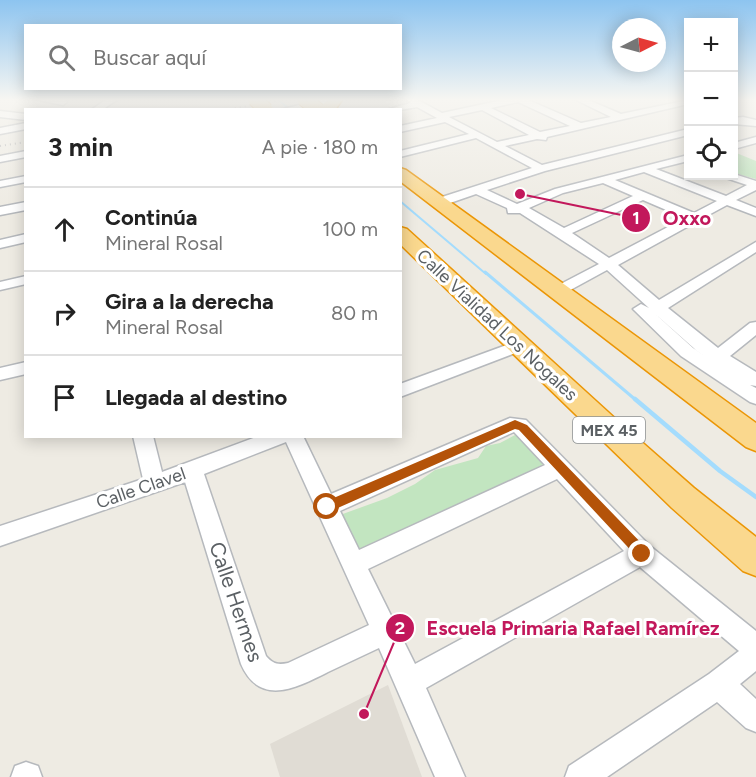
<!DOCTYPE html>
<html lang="es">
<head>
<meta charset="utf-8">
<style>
	:root { --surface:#fff; --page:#f2f2f2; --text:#222; --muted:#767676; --line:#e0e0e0 }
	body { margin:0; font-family:Figtree,sans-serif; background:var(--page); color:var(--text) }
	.controls { position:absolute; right:18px; top:18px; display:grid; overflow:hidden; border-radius:0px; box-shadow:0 3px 15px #0003 }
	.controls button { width:54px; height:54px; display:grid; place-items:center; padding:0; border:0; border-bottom:2px solid var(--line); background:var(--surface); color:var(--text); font:30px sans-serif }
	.compass { position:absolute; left:612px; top:18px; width:54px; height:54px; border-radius:50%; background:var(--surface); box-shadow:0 3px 15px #0003; rotate:84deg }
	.stop { position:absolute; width:18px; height:18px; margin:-14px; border:4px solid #b45309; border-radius:50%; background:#fff }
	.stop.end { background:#b45309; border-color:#fff; box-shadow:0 2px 6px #0008 }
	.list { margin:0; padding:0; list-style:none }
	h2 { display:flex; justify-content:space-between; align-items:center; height:78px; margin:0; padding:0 24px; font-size:26px }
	h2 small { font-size:20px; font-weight:400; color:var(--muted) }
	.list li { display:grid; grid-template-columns:39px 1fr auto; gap:18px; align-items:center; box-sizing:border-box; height:84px; padding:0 24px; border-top:2px solid var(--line) }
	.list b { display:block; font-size:22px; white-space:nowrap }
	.list p { margin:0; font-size:20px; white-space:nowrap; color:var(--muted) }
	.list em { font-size:20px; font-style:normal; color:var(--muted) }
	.icon { flex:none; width:33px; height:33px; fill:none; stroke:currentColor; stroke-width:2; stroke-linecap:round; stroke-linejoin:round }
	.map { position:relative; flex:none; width:756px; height:777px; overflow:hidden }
	.search { position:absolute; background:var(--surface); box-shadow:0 3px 15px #0003; left:24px; top:24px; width:378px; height:66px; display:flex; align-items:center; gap:15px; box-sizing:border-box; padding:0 21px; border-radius:0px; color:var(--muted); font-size:22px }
	.panel { position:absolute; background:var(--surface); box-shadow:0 3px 15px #0003; left:24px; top:108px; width:378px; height:330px; border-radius:0px }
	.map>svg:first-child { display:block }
	.education { fill:#e0dcd4 }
	.green { fill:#c2e5c0 }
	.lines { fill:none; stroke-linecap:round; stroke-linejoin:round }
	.stream-far2 { stroke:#a4dcfd; stroke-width:2 }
	.stream-far1 { stroke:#a4dcfd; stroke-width:3 }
	.stream { stroke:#a4dcfd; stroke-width:4.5 }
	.minor-casing { stroke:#b6b9bd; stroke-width:3 }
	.highway-casing { stroke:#eb9606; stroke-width:3 }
	.minor { fill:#fff; fill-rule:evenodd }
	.highway { fill:#fad88e; fill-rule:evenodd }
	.rail { stroke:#b2b3b4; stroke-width:2; stroke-dasharray:1 4; stroke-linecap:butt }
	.highway-bridge-casing { stroke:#eb9606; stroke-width:16; stroke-linecap:butt }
	.highway-bridge { stroke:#fad88e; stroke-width:14 }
	.route { fill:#b45309 }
	.labels { text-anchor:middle; stroke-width:6; stroke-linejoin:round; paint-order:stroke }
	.shield { fill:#fff; stroke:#8c9092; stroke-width:1.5 }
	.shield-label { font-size:16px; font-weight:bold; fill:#5b6064 }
	.street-label { font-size:18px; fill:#5b6064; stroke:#fff }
	.near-street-label { font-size:21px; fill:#5b6064; stroke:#fff }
	.leader { fill:none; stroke:#c2185b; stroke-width:2 }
	.callout-dot { fill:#c2185b; stroke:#fff; stroke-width:2 }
	.mark-label { font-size:18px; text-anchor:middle; font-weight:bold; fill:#fff }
	.callout-label { font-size:20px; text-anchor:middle; font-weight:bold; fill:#c2185b; stroke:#fff; stroke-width:6; stroke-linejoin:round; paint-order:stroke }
</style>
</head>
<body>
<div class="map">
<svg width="756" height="777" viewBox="0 0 756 777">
	<rect width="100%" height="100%" fill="#eeebe3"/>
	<!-- education -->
	<path class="education" d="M388,685L422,777H280L270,744Z"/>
	<!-- green -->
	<path class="green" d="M734,152L756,161V179L734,173Z
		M515,435L523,440L543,464L542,469L367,549L358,548L340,515L387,498L415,484L435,470L478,458L486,446L500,443Z"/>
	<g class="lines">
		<!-- stream-far2 -->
		<path class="stream-far2" d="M278,99L290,110
			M400,201L486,274"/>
		<!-- stream-far1 -->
		<path class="stream-far1" d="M485,272L637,401"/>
		<!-- stream -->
		<path class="stream" d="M635,399L720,471L756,497"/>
		<defs>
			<path id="minor" d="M33,99H63L67,102L63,105Z
				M107,99H118L102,110H91Z
				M324,99H343L299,110H279Z
				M405,99H416L442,113L507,99H526L581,123L611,117L574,99H586L621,114L688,100V104L547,137L546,140L537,139L505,146L542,165L688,129V135L545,171L487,190L517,204L555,189L688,155V161L656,169L726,196L747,185L726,178L725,176H734V174L756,181V190L736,200L756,208V216L727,205L703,218L701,222H696L618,265L659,300L756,242V252L668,308L718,348L750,323L756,322V335L730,356L756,372V386L750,385L756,388V404L750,402L681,356L633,309L641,304L649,308L607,270L563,294H553L551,291L553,288L599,264L520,213H508L507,208L476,194L450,203H442V197L532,168L476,138L400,157V151L469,134L445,122L400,132V126L437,118L417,107L400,110H386L410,103ZM518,102L570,126L540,132L491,108ZM482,110L529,135L497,142L449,117ZM644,172L717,201L694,213L615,180ZM603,183L633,196L564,228L529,208L563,193ZM643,200L685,218L609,258L572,233ZM653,312L696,350L709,359L693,348Z
				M0,111L26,114V120L0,117Z
				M743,117L756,120V126L734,124V118Z
				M26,123V129L0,134V128Z
				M756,137V143L734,149V143Z
				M26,151V157L0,162V156Z
				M26,176V182L0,187V181Z
				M26,202V210L0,215V207Z
				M26,234V242L0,248V240Z
				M26,276V284L0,290V282Z
				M520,340L526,341L528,345L526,349L400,397V384Z
				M26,362V374L0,380V368Z
				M510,418L526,420L650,546L756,631V671L740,684L756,699V732L746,728L717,702L607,777H565L569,766L709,674L739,651L640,567L426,688L465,777H435L379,648C362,656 345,664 328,672C298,687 260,708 241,664L185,482L0,546V526L143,479L133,436H153L162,472L259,436H303L331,494ZM514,432L545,465L359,550L340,511ZM286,442L369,625L288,663C278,665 273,664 266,656L204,474ZM557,479L624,551L415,664L368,569Z
				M26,762L38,766L42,777H11L15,766Z"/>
			<path id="highway" d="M329,99H342V100L335,110H321L322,105Z
				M400,168L406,170L756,423V451L746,447L400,181Z
				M400,227L407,229L619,422L694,488L756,537V576L743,571L672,508L400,244Z"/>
		</defs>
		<!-- minor casing -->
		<use href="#minor" class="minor-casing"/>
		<!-- highway casing -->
		<use href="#highway" class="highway-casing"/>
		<!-- minor -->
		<use href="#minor" class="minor"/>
		<!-- highway -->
		<use href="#highway" class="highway"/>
		<!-- rail -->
		<path class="rail" d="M225,110L285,99
			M0,146L26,142"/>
		<defs>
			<path id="highway-bridge" d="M255,99L266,110
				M304,99L318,110"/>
		</defs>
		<!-- highway-bridge casing -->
		<use href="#highway-bridge" class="highway-bridge-casing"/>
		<!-- highway-bridge -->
		<use href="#highway-bridge" class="highway-bridge"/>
	</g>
	<!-- sky -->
	<linearGradient id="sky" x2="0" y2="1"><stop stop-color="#8dc4f0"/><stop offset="0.48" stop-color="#f7f6f2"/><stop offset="1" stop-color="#f7f6f2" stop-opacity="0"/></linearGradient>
	<rect width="756" height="208" fill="url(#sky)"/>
	<!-- route -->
	<path class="route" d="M515,420L527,425L647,549L648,554L647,558H638L519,430L515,429L331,511L327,512L321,507L322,503Z"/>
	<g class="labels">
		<!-- shield labels -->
		<rect class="shield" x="573" y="417" width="72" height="26" rx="4.5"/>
		<g class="shield-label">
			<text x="609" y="436">MEX 45</text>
		</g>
		<!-- street labels -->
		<g class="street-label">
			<text transform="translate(497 325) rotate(43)" y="6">Calle Vialidad Los Nogales</text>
			<text transform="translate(141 488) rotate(-19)" y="6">Calle Clavel</text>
		</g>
		<!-- near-street labels -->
		<g class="near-street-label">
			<text transform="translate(236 602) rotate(71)" y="7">Calle Hermes</text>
		</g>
	</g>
	<!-- callouts -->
	<path class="leader" d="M520 194L636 218M364 714L400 628"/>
	<g class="callout-dot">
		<circle cx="520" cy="194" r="6"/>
		<circle cx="364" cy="714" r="6"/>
		<circle cx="636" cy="218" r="15"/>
		<circle cx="400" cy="628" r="15"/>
	</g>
	<g class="mark-label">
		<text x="636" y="224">1</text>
		<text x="400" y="634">2</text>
	</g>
	<g class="callout-label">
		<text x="687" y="225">Oxxo</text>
		<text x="573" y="635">Escuela Primaria Rafael Ramírez</text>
	</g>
</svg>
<div class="controls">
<button>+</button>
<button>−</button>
<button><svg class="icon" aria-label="locate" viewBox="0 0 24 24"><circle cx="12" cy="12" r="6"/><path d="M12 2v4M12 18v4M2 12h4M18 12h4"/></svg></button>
</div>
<svg class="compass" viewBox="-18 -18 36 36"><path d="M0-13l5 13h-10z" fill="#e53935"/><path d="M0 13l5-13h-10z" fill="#767676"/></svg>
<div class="stop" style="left:327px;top:507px"></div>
<div class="stop end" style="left:642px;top:554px"></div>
<div class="search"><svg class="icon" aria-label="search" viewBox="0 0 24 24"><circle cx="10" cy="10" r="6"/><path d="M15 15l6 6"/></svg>Buscar aquí</div>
<section class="panel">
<h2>3 min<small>A pie · 180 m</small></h2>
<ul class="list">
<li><svg class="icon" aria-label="ahead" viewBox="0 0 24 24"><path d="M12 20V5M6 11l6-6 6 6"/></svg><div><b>Continúa</b><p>Mineral Rosal</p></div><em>100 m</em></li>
<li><svg class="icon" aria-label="right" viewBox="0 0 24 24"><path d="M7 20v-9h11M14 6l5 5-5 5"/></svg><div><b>Gira a la derecha</b><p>Mineral Rosal</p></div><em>80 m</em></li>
<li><svg class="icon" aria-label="arrive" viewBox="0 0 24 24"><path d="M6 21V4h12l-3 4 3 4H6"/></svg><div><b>Llegada al destino</b></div></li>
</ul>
</section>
</div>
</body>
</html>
